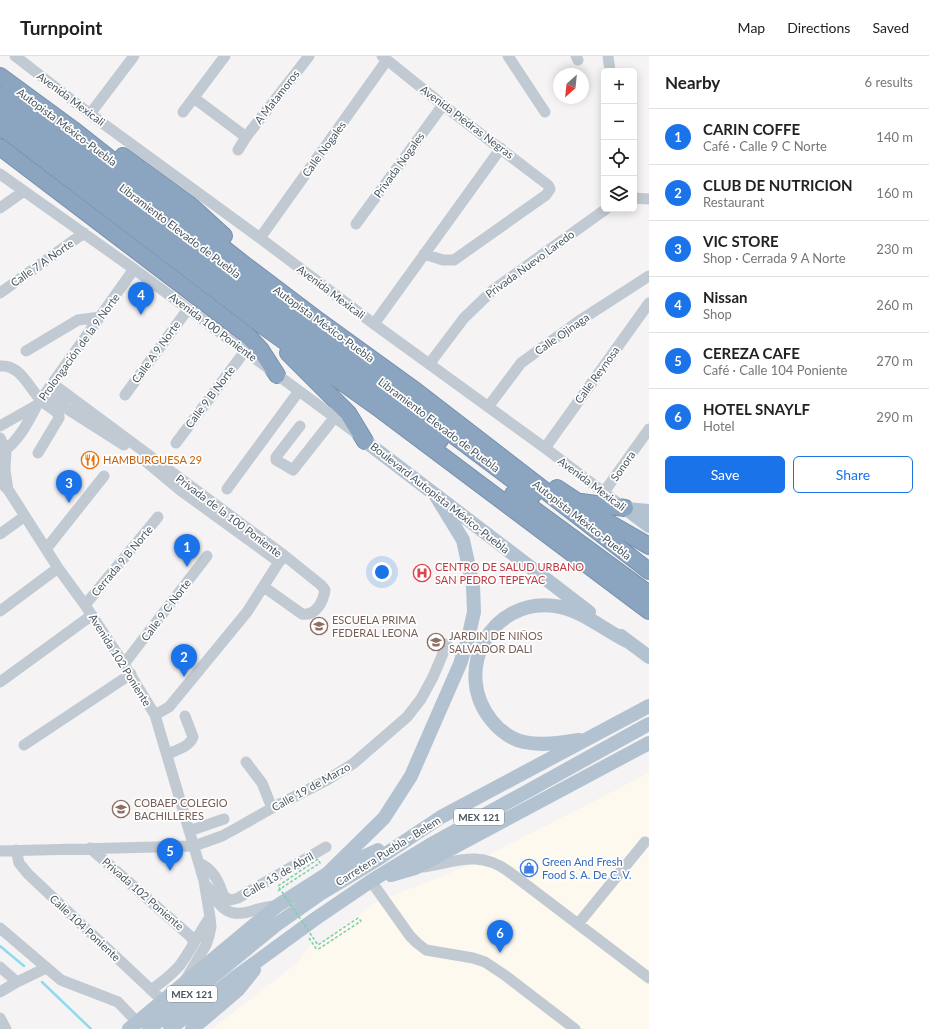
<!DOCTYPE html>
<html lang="en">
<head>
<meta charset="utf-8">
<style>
	:root { --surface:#fff; --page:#f2f2f2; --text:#222; --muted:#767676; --line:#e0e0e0; --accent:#1a73e8 }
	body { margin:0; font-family:Lato,sans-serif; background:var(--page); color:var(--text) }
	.controls { position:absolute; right:12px; top:12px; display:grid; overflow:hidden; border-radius:6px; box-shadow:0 2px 10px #0003 }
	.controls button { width:36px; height:36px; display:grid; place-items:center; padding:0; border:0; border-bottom:1px solid var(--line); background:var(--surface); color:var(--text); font:20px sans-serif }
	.compass { position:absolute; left:553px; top:12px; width:36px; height:36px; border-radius:50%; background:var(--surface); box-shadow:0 2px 10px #0003; rotate:207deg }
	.you { position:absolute; left:382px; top:516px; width:14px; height:14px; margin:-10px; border:3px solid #fff; border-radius:50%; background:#1a73e8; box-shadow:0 0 0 6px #1a73e833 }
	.badge { display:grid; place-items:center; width:26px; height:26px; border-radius:50%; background:var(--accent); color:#fff; font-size:13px; font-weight:700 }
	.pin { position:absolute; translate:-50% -33px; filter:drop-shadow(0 1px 2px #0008) }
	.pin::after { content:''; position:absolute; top:21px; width:14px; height:12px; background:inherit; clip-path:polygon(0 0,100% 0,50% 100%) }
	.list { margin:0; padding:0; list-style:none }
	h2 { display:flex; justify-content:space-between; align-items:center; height:52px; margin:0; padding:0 16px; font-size:17px }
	h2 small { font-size:13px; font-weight:400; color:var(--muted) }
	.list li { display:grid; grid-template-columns:26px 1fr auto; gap:12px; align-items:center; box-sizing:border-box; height:56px; padding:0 16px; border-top:1px solid var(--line) }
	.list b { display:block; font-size:15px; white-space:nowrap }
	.list p { margin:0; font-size:13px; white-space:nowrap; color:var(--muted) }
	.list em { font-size:13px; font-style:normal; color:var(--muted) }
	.actions { display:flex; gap:8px; padding:12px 16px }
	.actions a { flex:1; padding:9px 0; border:1px solid var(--accent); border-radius:6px; text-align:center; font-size:14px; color:var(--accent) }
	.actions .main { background:var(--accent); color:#fff }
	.icon { flex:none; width:22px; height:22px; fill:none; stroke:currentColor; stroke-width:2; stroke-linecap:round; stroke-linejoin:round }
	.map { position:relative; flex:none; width:649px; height:973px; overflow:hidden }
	header { display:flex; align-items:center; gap:24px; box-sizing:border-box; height:56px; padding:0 20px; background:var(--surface); border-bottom:1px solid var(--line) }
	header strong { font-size:19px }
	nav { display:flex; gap:22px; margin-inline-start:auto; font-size:14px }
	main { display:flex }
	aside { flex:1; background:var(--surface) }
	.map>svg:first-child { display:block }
	.commercial { fill:#fdf9ef }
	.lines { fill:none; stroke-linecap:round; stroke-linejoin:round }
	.stream { stroke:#90daee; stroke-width:2.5 }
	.highway-casing { stroke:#7690ad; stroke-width:18 }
	.path { stroke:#7ad0a6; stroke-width:1.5; stroke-dasharray:3 2; stroke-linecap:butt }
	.minor { stroke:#c1cad2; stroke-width:11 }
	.major { stroke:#b3c2d1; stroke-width:14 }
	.highway { stroke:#8ba5c1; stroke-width:16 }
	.path-bridge { stroke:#7ad0a6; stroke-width:1.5; stroke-dasharray:3 2; stroke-linecap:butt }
	.labels { text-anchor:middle; stroke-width:3.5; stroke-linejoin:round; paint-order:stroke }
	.shield { fill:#fff; stroke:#808990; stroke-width:1 }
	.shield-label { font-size:10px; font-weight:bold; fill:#4a5661 }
	.street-label { font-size:11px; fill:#4a5661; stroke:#fff }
	.food-label { font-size:11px; fill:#c56008; stroke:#fff; text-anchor:start }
	.health-label { font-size:11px; fill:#be3a42; stroke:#fff; text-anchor:start }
	.education-label { font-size:11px; fill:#785e54; stroke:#fff; text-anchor:start }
	.shop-label { font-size:11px; fill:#366cbe; stroke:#fff; text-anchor:start }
</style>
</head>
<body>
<header>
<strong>Turnpoint</strong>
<nav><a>Map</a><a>Directions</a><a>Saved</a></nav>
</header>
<main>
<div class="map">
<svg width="649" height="973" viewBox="0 0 649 973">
	<rect width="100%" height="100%" fill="#f5f3f3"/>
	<!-- commercial -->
	<path class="commercial" d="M649,717V973H212L297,907L311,888L317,892L374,847L463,812Z"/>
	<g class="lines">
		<!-- stream -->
		<path class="stream" d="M0,890L24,910
			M42,926L91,973"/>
		<defs>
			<path id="highway" d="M0,20L75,75L245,209L315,262L416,335L649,515
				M0,39L533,439
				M0,56L440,384
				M0,70L256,265L381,354L649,555
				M0,91L246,278L261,294L277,319
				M123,100L189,148L224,180
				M288,297L348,357L365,385
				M557,432L611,468L649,490
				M513,438L649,538
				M581,446L625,452"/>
		</defs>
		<!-- highway casing -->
		<use href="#highway" class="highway-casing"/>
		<!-- path -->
		<path class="path" d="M278,835L286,829
			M309,882L317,894"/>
		<!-- minor -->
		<path class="minor" d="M15,0L90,58L260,182L374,268L545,392L623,451
			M382,0L443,49L548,129L550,133L546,139L454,204H443L424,198
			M508,0L545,56
			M576,0L578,4
			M608,0L610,15
			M194,42L246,81
			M183,56L225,0
			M90,58L134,0
			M238,94L246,81L309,0
			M0,118L134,213L360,380
			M634,142L649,143
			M0,152L24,135
			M356,168L443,49
			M260,182L387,4
			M0,237L84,177
			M374,268L501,92
			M26,295L78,264L100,261
			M430,307L464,262L493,234L606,153
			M0,310C21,308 29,333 42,345C47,350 54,353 59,359V362L38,397
			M53,328L285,500L321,529L325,534C323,546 316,560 302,558L264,531
			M47,336L69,354L124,389
			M125,339L188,253
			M488,351L521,307L579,265L649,220
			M0,370L37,349
			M300,370L276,401V404L293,414L334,362
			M0,382L6,394L5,414L8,434
			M176,387L245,295
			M545,392L649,247
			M0,398C18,386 28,367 37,349L134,213
			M144,404L180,434L279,506
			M0,425L9,435L58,512L85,549L124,608L155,659L204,825L210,861L211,871L209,880L206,889L186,923
			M227,433L299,335
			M603,443L604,436L649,373
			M0,478L25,460
			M46,493L104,420
			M85,549L158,461
			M0,555L58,512
			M124,608L207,500
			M0,626L92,559
			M155,659L169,651L247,556L279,506L284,501
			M24,689L131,618
			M167,698C177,694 189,691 193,681L185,660
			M246,706L262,727L272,752
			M189,775L224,763
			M90,792L190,880L194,886
			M16,794L19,807L28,818L163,945
			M0,795L194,790L222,780L235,773L272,752L327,724L354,707L407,661L421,643L433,621L447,588
			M199,807C211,812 217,821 221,833C222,836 223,839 225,841C229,845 233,844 238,842L326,791
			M423,811C456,806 478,794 508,815L649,922
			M371,825L410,880L417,887L426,894L473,902L485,906L506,920L575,973
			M208,831C218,850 228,863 252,855C261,852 268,850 277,850
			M578,868L645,786
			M0,872L61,924L118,946L137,966
			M0,911L17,926
			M151,934C162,926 172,919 180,909C191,894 199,877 210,861
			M0,936L17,926L46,912
			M0,962L6,973"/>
		<!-- major -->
		<path class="major" d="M365,385L589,556
			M625,452L649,470
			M626,453L649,455
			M621,580L649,601
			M579,684C562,687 542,690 524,686C512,683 500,675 492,665C451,616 491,541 555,550C581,553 605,575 629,586
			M327,818L384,762L411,720L460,608L468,583L474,556L473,530L463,484L436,440
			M391,819L415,812L649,687
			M129,973L277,850L327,818L378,794
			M149,973L276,869L320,838L378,803L441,761L649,650
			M170,973L233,923L315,863L371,825L430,789L649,668
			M192,973L238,934L254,914"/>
		<!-- highway -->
		<use href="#highway" class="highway"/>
		<!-- path-bridge -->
		<path class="path-bridge" d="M286,829L320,807L318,803L278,830L318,889L358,862L361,865L317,894"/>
	</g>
	<!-- icons -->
	<defs>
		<symbol id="restaurant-ring" viewBox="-11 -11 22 22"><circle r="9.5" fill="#fff" stroke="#e8710a" stroke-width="1.5"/><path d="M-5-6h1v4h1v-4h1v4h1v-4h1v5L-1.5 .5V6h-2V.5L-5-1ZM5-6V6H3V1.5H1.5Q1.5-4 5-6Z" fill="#e8710a"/></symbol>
		<symbol id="hospital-ring" viewBox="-11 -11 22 22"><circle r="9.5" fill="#fff" stroke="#e0444e" stroke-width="1.5"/><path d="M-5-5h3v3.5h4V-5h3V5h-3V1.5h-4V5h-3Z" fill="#e0444e"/></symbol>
		<symbol id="school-ring" viewBox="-11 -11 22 22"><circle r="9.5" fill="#fff" stroke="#8d6e63" stroke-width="1.5"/><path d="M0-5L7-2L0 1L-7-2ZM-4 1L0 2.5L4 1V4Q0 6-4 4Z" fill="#8d6e63"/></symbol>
		<symbol id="shop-ring" viewBox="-11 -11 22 22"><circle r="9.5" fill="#fff" stroke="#3f7fe0" stroke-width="1.5"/><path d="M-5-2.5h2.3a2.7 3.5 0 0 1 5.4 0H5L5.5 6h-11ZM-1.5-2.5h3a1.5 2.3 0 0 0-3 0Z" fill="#3f7fe0"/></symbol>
	</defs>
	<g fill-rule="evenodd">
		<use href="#restaurant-ring" x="80" y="394" width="20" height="20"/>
		<use href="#hospital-ring" x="412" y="507" width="20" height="20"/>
		<use href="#school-ring" x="309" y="560" width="20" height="20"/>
		<use href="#school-ring" x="426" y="576" width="20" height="20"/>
		<use href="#school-ring" x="111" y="743" width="20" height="20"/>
		<use href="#shop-ring" x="519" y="802" width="20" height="20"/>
	</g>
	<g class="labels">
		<!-- shield labels -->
		<g class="shield">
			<rect x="454" y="753" width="50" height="16" rx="3"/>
			<rect x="167" y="930" width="50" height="16" rx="3"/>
		</g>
		<g class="shield-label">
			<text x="479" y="765">MEX 121</text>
			<text x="192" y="942">MEX 121</text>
		</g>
		<!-- street labels -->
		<g class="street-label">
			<text transform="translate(277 41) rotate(-52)" y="4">A Matamoros</text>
			<text transform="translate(71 43) rotate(37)" y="4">Avenida Mexicali</text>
			<text transform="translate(467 66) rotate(37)" y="4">Avenida Piedras Negras</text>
			<text transform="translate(67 71) rotate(37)" y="4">Autopista México-Puebla</text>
			<text transform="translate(324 93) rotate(-54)" y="4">Calle Nogales</text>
			<text transform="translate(399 109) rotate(-54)" y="4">Privada Nogales</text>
			<text transform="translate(180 175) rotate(37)" y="4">Libramiento Elevado de Puebla</text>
			<text transform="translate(42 207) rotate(-35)" y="4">Calle 7 A Norte</text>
			<text transform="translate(530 208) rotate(-36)" y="4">Privada Nuevo Laredo</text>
			<text transform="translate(331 236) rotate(37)" y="4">Avenida Mexicali</text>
			<text transform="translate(324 268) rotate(36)" y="4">Autopista México-Puebla</text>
			<text transform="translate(213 271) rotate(37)" y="4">Avenida 100 Poniente</text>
			<text transform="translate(562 278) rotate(-35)" y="4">Calle Ojinaga</text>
			<text transform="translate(79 291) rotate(-54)" y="4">Prolongación de la 9 Norte</text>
			<text transform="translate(156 296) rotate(-54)" y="4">Calle A 9 Norte</text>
			<text transform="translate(597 319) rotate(-54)" y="4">Calle Reynosa</text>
			<text transform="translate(210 341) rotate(-53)" y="4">Calle 9 B Norte</text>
			<text transform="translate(439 369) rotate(37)" y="4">Libramiento Elevado de Puebla</text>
			<text transform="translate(623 410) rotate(-55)" y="4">Sonora</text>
			<text transform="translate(592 428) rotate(37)" y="4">Avenida Mexicali</text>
			<text transform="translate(440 442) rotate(38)" y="4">Boulevard Autopista México-Puebla</text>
			<text transform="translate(229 460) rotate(37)" y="4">Privada de la 100 Poniente</text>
			<text transform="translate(582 464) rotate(38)" y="4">Autopista México-Puebla</text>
			<text transform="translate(122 505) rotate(-50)" y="4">Cerrada 9 B Norte</text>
			<text transform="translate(166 554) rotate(-53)" y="4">Calle 9 C Norte</text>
			<text transform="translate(120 604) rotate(58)" y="4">Avenida 102 Poniente</text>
			<text transform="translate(311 731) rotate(-29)" y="4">Calle 19 de Marzo</text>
			<text transform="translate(388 795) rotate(-32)" y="4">Carretera Puebla - Belem</text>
			<text transform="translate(278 819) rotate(-30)" y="4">Calle 13 de Abril</text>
			<text transform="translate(143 838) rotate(41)" y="4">Privada 102 Poniente</text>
			<text transform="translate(85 872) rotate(43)" y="4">Calle 104 Poniente</text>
		</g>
		<!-- food labels -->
		<g class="food-label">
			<text x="103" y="408">HAMBURGUESA 29</text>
		</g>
		<!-- health labels -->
		<g class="health-label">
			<text x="435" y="515">CENTRO DE SALUD URBANO<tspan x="435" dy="13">SAN PEDRO TEPEYAC</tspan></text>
		</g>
		<!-- education labels -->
		<g class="education-label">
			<text x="332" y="568">ESCUELA PRIMA<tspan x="332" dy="13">FEDERAL LEONA</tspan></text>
			<text x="449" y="584">JARDIN DE NIÑOS<tspan x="449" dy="13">SALVADOR DALI</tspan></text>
			<text x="134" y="751">COBAEP COLEGIO<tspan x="134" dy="13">BACHILLERES</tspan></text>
		</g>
		<!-- shop labels -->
		<g class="shop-label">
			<text x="542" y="810">Green And Fresh<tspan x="542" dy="13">Food S. A. De C. V.</tspan></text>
		</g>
	</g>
</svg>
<div class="controls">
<button>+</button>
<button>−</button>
<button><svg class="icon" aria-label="locate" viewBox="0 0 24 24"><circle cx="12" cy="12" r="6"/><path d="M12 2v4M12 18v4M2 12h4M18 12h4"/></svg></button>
<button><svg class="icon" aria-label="layers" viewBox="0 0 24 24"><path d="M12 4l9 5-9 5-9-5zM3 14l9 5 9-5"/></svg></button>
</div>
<svg class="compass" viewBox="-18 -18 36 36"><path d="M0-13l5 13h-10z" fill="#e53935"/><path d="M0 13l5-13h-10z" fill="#767676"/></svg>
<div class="you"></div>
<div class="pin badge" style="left:187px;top:511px">1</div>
<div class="pin badge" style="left:184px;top:621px">2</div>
<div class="pin badge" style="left:69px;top:447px">3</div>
<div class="pin badge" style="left:141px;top:259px">4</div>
<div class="pin badge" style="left:170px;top:815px">5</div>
<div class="pin badge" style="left:500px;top:897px">6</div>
</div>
<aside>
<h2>Nearby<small>6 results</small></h2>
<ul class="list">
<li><span class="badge">1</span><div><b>CARIN COFFE</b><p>Café · Calle 9 C Norte</p></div><em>140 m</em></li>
<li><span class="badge">2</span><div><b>CLUB DE NUTRICION</b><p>Restaurant</p></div><em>160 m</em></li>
<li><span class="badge">3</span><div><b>VIC STORE</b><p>Shop · Cerrada 9 A Norte</p></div><em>230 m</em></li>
<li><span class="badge">4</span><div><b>Nissan</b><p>Shop</p></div><em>260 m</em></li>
<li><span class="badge">5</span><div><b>CEREZA CAFE</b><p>Café · Calle 104 Poniente</p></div><em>270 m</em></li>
<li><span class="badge">6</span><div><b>HOTEL SNAYLF</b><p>Hotel</p></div><em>290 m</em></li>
</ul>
<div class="actions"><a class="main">Save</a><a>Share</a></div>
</aside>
</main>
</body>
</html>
